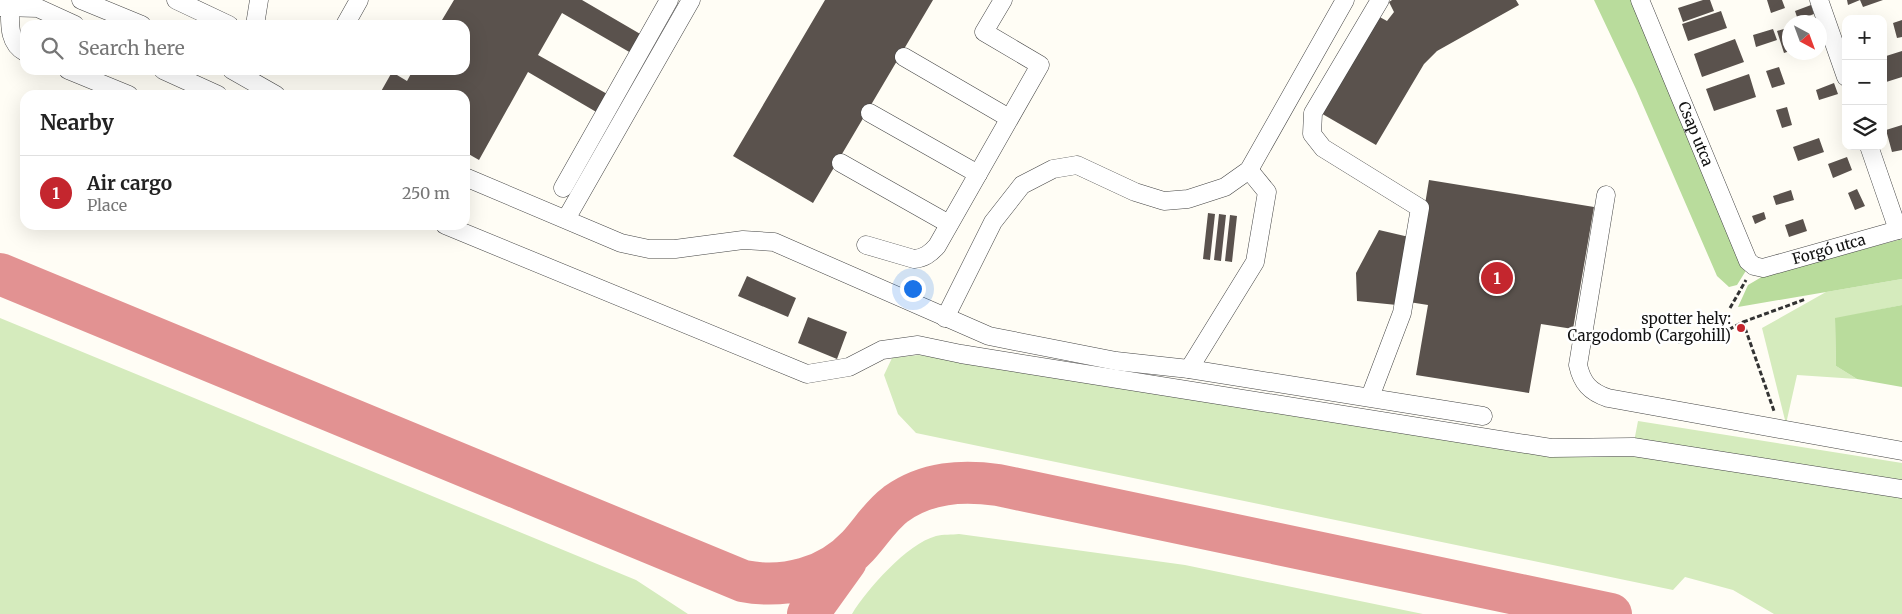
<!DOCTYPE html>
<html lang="en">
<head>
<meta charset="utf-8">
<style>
	:root { --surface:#fff; --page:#f2f2f2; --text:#222; --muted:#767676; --line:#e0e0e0; --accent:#c4262e }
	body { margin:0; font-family:Merriweather,serif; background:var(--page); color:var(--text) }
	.controls { position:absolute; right:15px; top:15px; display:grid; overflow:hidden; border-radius:10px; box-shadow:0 5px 20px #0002 }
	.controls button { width:45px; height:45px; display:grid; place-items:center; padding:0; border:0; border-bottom:1px solid var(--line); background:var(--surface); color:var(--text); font:25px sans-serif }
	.compass { position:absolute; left:1782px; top:15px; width:45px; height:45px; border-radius:50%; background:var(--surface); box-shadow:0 5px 20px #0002; rotate:139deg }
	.you { position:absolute; left:912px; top:288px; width:18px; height:18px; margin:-12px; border:4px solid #fff; border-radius:50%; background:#1a73e8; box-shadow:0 0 0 8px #1a73e833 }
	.badge { display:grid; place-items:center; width:32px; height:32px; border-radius:50%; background:var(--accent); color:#fff; font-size:16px; font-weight:700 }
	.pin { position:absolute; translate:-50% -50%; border:2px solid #fff; box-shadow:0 1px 5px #0006 }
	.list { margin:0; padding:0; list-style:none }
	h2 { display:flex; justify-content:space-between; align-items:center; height:65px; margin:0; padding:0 20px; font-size:21px }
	h2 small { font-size:16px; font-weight:400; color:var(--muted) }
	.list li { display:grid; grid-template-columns:32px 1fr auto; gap:15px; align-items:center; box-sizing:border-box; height:75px; padding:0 20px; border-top:1px solid var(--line) }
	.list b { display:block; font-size:19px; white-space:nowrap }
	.list p { margin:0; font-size:16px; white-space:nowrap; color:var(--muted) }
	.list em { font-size:16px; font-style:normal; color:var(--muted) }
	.icon { flex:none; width:28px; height:28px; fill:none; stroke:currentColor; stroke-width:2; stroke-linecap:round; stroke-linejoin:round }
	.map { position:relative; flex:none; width:1902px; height:614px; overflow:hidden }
	.search { position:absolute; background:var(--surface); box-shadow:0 5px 20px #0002; left:20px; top:20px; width:450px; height:55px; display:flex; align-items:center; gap:12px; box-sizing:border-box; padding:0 18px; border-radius:15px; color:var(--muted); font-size:19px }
	.panel { position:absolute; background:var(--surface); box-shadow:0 5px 20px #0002; left:20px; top:90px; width:450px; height:140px; border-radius:15px }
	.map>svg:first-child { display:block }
	.green { fill:#d5ebbd }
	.forest { fill:#b9dc9c }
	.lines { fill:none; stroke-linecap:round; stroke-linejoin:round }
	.taxiway { stroke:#e29292; stroke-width:42 }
	.building { fill:#5a524d }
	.minor-casing { stroke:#444; stroke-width:19 }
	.path { stroke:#333; stroke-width:3; stroke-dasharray:5 2.5; stroke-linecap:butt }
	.minor { stroke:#fff; stroke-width:18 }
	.poi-dot { fill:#c4262e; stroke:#fff; stroke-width:2 }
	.labels { text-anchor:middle; stroke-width:5; stroke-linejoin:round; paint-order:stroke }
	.street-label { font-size:15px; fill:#111; stroke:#fff }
	.poi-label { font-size:15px; fill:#111; stroke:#fff; text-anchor:end }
</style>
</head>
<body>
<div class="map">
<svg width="1902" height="614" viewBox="0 0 1902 614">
	<rect width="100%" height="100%" fill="#fffdf5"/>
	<!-- green -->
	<path class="green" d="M1902,279V305L1835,319L1836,366L1857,379L1797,375L1786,424L1762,328L1826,292Z
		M0,318L636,580L688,614H0Z
		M919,355L1551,448L1633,447L1638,421L1902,463V614H1774L1733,590L1685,577L1673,590L916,433L898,414L884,375L892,358Z
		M959,534L1185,565L1423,614H852C867,589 907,544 936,536C943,534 952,535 959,534Z"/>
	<!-- forest -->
	<path class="forest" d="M1594,0H1633L1747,269L1737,285L1729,287L1717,276L1636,89Z
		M1902,239V279L1738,307L1748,285L1765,275Z
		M1902,305V387L1857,379L1836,366L1835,318Z"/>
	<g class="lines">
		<!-- taxiway -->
		<path class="taxiway" d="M0,274L743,581C785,589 828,578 858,546C871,532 880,516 896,504C927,482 962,480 998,485L1611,614
			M808,614L846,561"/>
	</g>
	<!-- building -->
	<path class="building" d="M454,0H582L642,35L631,53L562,13L538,55L609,95L598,113L528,72L479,160L465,152V95H379L392,72L407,81L413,70H465V25H439Z
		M825,0H933L813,203L733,156Z
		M1392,0H1516L1519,5L1437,51L1424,64L1376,145L1319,112L1376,15L1387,21L1394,12L1389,2Z
		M1703,0H1710L1714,11L1683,22L1678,8Z
		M1767,0H1782L1785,8L1771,13Z
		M1847,0H1883L1863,7L1860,0L1848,5Z
		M1811,5L1814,14L1798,20L1795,11Z
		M1721,11L1727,28L1688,41L1682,24Z
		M1902,20V37L1897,38L1893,23Z
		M1790,27V51L1784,53L1777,31Z
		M1773,29L1777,40L1756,47L1753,35Z
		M1735,39L1744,62L1702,77L1694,54Z
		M1902,51V77L1883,83V57Z
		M1779,67L1785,84L1772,88L1766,71Z
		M207,70H219L217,75Z
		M1749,74L1756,97L1714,111L1706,89Z
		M1834,83L1838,94L1819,100L1816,90Z
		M1787,107L1792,125L1782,128L1776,110Z
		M1902,125V150L1892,152L1886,130Z
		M1819,138L1824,152L1798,161L1793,147Z
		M1847,157L1852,170L1833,178L1828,164Z
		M1429,180L1594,207L1573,329L1541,324L1529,393L1416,375L1428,305L1409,302Z
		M1857,189L1865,206L1855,210L1848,193Z
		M1791,190L1794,200L1776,205L1773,196Z
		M1764,212L1766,219L1755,224L1752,216Z
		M1208,213L1215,214L1210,260L1203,259Z
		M1219,214L1226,215L1221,261L1214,260Z
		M1230,215L1237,216L1232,262L1225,261Z
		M1803,219L1807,231L1789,237L1785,225Z
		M1379,230L1409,237L1397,305L1357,301L1356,273Z
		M747,276L796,298L788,317L738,296Z
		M808,317L847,332L837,359L798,343Z"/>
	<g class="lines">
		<defs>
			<g id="minor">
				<path d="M81,0L142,25"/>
				<path d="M176,0L229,25"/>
				<path id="s1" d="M1640,0L1748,261L1754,266L1763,268L1902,229"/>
				<path d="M1819,0L1846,77"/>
				<path d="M0,7L38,8L75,25"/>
				<path d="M10,7C10,23 8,43 25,52"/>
				<path d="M255,25L259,0"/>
				<path d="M345,25L359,0"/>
				<path d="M904,57L1009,118"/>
				<path d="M68,70L129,95"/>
				<path d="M163,70L218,95"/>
				<path d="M232,70L276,95"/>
				<path d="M870,113L978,174"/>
				<path d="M1869,146L1898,230"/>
				<path d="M841,163L949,224"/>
				<path d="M465,177L621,243L649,249H675L743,240L774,242L989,336L1116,361L1189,369L1483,416"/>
				<path d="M563,188L669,0"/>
				<path d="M1606,195L1578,365C1582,383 1590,392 1608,398L1902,451"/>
				<path d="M566,219L691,0"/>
				<path d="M445,225L807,374L849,367L882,350L918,345L961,354L1551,448L1633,447L1902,489"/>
				<path d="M866,245L914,259C924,258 930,254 937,246L1040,65L984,32L1003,0"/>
				<path d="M945,318L993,222L1022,185L1053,169L1077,165L1135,192L1164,201L1188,199L1225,187L1249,170L1345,0"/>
				<path d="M1189,369L1255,262L1267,192L1249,170"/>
				<path d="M1370,397L1402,313L1420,208L1323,148L1312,134L1313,113L1380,0"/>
			</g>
		</defs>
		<!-- minor casing -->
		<use href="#minor" class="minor-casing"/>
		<!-- path -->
		<path class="path" d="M1730,308L1746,280
			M1743,322L1806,299
			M1678,342L1726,331L1743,322L1774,411"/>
		<!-- minor -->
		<use href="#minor" class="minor"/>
	</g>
	<!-- markers -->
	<circle class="poi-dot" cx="1741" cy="328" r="5"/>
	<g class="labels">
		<!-- street labels -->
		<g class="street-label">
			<text dy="5" stroke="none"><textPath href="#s1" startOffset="145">Csap utca</textPath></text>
			<text dy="5" stroke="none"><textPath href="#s1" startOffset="368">Forgó utca</textPath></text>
		</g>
		<!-- poi labels -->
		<g class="poi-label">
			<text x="1731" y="324">spotter hely:<tspan x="1731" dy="17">Cargodomb (Cargohill)</tspan></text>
		</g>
	</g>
</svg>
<div class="controls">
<button>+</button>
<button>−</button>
<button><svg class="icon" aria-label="layers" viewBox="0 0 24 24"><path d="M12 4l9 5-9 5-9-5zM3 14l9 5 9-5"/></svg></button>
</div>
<svg class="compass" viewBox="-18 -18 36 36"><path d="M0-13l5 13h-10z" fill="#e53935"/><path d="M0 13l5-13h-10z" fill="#767676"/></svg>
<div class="you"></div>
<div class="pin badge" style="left:1497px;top:278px">1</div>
<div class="search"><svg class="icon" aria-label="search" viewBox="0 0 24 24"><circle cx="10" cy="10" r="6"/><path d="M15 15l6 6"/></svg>Search here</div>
<section class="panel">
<h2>Nearby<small></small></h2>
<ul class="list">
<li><span class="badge">1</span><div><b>Air cargo</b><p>Place</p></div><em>250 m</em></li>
</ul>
</section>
</div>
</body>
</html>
